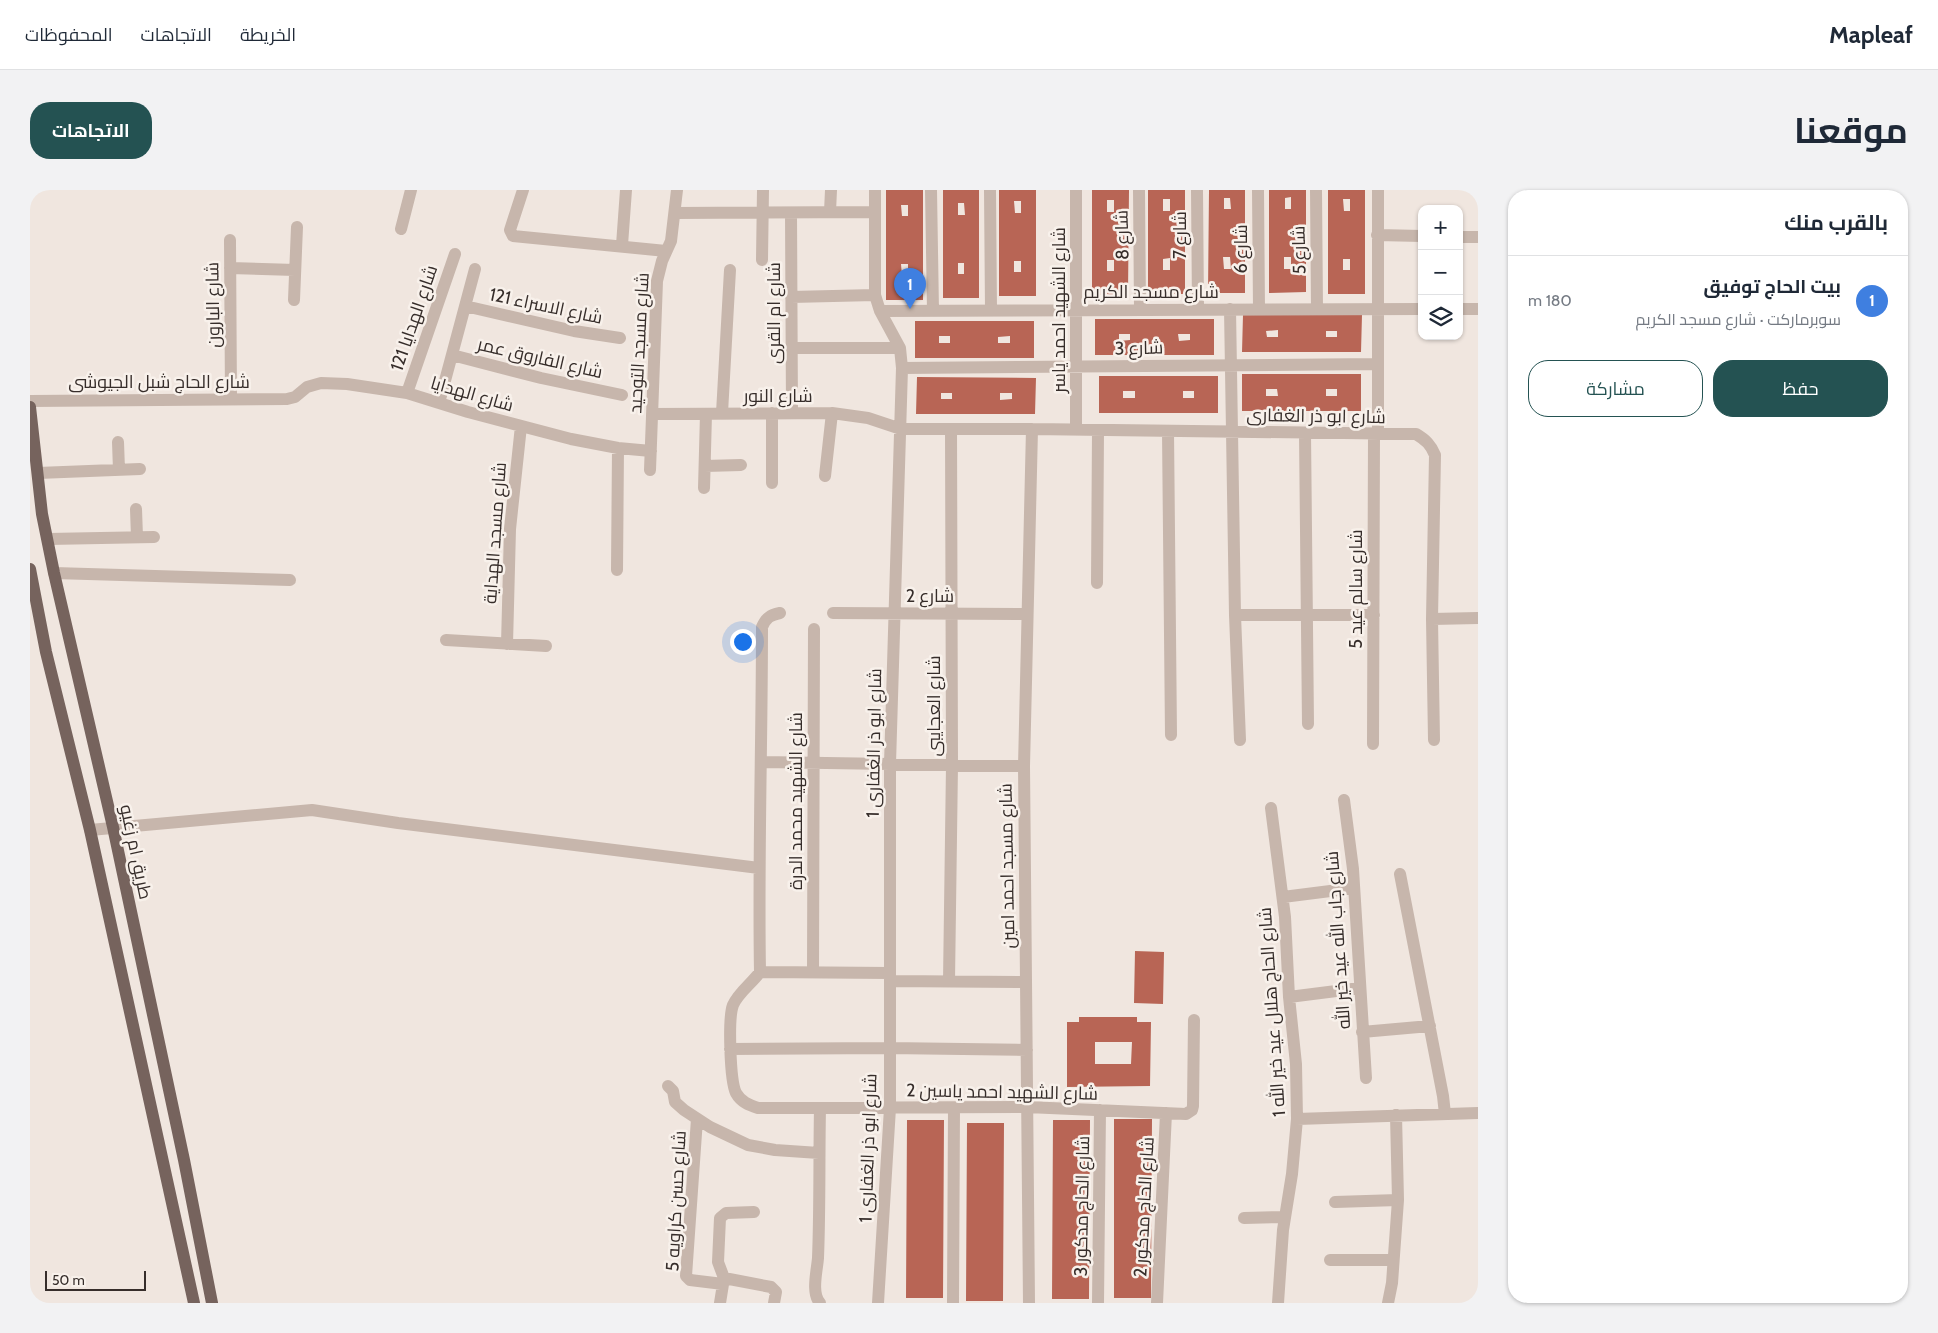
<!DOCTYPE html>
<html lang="ar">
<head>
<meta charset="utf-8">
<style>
	:root { --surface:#fff; --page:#f2f2f3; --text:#1f2937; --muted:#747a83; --line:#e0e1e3; --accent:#245252 }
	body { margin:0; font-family:Cabin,Cairo,sans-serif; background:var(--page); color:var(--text); direction:rtl }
	.controls { position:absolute; right:15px; top:15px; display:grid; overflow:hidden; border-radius:10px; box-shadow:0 1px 4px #0004 }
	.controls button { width:45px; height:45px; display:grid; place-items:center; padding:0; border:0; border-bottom:1px solid var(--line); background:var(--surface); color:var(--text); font:25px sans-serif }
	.scale { position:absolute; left:15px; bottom:12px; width:101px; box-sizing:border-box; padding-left:5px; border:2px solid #362d2a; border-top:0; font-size:14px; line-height:18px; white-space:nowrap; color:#362d2a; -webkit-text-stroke:4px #f8f1eb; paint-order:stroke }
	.you { position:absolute; left:712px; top:451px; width:18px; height:18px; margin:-12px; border:4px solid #fff; border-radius:50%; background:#1a73e8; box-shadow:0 0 0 8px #1a73e833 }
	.badge { display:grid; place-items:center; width:32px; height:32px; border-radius:50%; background:var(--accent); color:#fff; font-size:16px; font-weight:700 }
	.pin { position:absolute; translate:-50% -41px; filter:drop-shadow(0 1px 2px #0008) }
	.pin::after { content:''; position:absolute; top:26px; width:18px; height:15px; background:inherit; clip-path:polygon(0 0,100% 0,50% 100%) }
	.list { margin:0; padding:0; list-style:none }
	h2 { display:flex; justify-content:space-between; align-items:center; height:65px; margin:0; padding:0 20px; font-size:21px }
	h2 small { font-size:16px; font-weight:400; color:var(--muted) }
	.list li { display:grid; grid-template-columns:32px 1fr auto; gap:15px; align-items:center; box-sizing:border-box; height:90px; padding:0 20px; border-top:1px solid var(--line) }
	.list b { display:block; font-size:19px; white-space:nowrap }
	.list p { margin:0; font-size:16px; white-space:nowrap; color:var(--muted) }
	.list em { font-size:16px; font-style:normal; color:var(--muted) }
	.actions { display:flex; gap:10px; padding:15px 20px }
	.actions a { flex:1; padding:11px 0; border:1px solid var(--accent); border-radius:20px; text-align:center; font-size:18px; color:var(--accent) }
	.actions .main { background:var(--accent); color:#fff }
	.icon { flex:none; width:28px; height:28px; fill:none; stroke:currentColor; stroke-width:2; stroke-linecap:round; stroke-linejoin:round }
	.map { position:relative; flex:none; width:1448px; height:1113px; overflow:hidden; direction:ltr; border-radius:20px }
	header { display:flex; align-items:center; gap:30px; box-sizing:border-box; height:70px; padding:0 25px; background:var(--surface); border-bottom:1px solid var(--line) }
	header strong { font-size:24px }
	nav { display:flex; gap:28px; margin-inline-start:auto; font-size:18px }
	.intro { display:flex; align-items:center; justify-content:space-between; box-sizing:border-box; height:120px; padding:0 30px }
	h1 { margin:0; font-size:35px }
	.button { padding:12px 22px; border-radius:20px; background:var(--accent); color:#fff; font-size:18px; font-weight:700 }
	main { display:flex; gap:30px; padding:0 30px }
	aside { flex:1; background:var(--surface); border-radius:20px; box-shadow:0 1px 4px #0004 }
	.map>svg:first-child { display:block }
	.building { fill:#b86555; fill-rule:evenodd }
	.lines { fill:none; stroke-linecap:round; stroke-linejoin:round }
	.minor { stroke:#c7b6ac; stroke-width:12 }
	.major { stroke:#76635d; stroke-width:12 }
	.labels { text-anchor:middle; stroke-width:5; stroke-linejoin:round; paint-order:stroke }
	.street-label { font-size:18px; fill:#362d2a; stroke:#f8f1eb }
</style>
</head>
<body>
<header>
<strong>Mapleaf</strong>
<nav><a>الخريطة</a><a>الاتجاهات</a><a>المحفوظات</a></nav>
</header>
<div class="intro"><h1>موقعنا</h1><a class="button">الاتجاهات</a></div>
<main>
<aside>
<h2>بالقرب منك<small></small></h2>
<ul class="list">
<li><span class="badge" style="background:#3f7fe0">1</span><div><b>بيت الحاج توفيق</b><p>سوبرماركت · شارع مسجد الكريم</p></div><em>180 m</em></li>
</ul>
<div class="actions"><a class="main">حفظ</a><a>مشاركة</a></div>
</aside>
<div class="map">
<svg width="1448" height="1113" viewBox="0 0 1448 1113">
	<rect width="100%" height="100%" fill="#f0e6df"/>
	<!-- building -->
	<path class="building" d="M856,0H893V110H856ZM871,15H878V26H872ZM871,74H878V86H872Z
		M913,0H949V108H913ZM928,13H934L935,25H928ZM928,73H934V84H928Z
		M969,0H1006V106H969ZM984,11H991V23H985ZM984,71H991V82H984Z
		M1062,0H1099L1098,105H1062ZM1077,10H1084V22H1077ZM1077,70H1084V81H1077Z
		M1118,0H1155V104H1118ZM1133,9H1140V21H1133ZM1140,68V80H1133V69Z
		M1179,0H1215V103H1178ZM1194,8H1200L1201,19H1194ZM1193,67H1200L1201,79H1194Z
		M1239,0H1276V102L1239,103ZM1261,7V19H1255V8ZM1254,67H1261V79H1254Z
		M1298,0H1335V104H1298ZM1313,9H1320V21H1314ZM1313,69H1320V80H1313Z
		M1213,125H1332L1331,162H1212ZM1248,140V147H1237L1236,141ZM1296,141H1307V147H1296Z
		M1065,129H1184V165H1065ZM1089,144H1100V150L1089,151ZM1148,144H1160V150L1149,151Z
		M885,131H1004V168H885ZM909,146H920V153H909ZM980,146V153H968V147Z
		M1212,184H1331V221H1212ZM1236,199H1247L1248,206H1236ZM1296,199H1307V206H1296Z
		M1069,186H1188V223H1069ZM1093,201H1105V208H1093ZM1153,201H1164V208H1153Z
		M887,187L1006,188L1005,224H886ZM911,203H922V209H911ZM970,203H982V209L970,210Z
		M1105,761L1134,762L1133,814L1104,813Z
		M1049,827H1107V832H1121L1120,896L1037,897V832H1049ZM1065,852H1102L1101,874H1065Z
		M1084,929H1122L1121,1108H1084Z
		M877,930H914L913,1108H876Z
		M1023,930H1060L1059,1109H1022Z
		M937,933H974L973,1111H936Z"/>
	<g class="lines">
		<!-- minor -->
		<path class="minor" d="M493,0L480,40L483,46L636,61
			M845,0V105L850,121L870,158L872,178L860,574V918L848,1113
			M901,0L903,121
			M960,0L961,120
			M1109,0L1110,119
			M1167,0L1168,119
			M1228,0L1229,119
			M1286,0L1287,119
			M1348,0V244
			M800,22L801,0
			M645,23L845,22
			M761,23L762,223
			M371,39L381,0
			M1347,45L1392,46
			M1429,47H1448
			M200,50L201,209
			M592,55L596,0
			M732,70L733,0
			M200,78L265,80
			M761,107L845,105
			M264,110L267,37
			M435,116L544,141L590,148
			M1200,119L1205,425L1210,550
			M1429,119H1448
			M850,121L1392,119
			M761,158H870
			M422,165L511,188L592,205
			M872,178L1348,174
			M377,203L425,64
			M0,211L257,209L265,207L277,197L291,193L317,194L377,203L438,222L541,249L588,258L621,261
			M409,213L445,79
			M692,223L700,80
			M742,223V293
			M622,224L802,223L838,228L871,239H1002L1386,244C1396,250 1401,255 1405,265L1402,429L1404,550
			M1046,240V0
			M1138,241L1141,545
			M1275,243L1278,534
			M88,252L89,280
			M675,276L711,275
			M620,280L627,91L632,71L641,51L647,0
			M8,283L110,279
			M795,286L802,223
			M674,298L676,224
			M106,319L107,347
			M18,349L124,347
			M587,380L588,258
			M24,383L260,390
			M1067,393L1068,241
			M803,423L997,424
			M1205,425H1344
			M1402,429L1448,428
			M416,450L516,456
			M477,454L480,339L491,236
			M1343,554L1344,244
			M732,572L994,576
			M1314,610L1323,679L1336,888
			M1241,618L1255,727L1259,807L1266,874L1267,929L1262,984L1253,1040L1248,1113
			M60,640L282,620L368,633L729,678
			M1370,684L1413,906L1415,924
			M1253,707L1324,698
			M730,782C722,793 708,803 703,815C698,828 700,891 706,903C711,912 719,915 728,918L997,917L1156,924L1162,920L1163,916L1164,830
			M730,782C728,667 732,552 732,437C736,428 740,425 750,423
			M730,782L860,783
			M783,782L784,439
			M860,791L996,792
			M919,791L922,575L921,240
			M1259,807L1330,798
			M1332,842L1400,836
			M700,859L859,858L997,860
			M638,896L643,901L645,912L654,920L680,937L718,955L745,960L789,963
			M790,918C789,968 790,1018 788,1068C787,1081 781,1103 790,1113
			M667,929L656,1086L660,1090L693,1094
			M1267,929L1448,923
			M1305,1012L1368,1010
			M1214,1028L1255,1027
			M1300,1070H1363
			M694,1088L741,1097L746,1102L744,1113
			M690,1113L694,1088L688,1072L690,1028L696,1023L724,1022
			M923,1113L924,918
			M999,1113L994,576L1002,239
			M1068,1113L1070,920
			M1127,1113L1136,923
			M1358,1113L1362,1093L1368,1010L1366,925"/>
		<!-- major -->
		<path class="major" d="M0,217L12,324L24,383L83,637L154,970L182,1113
			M0,379L16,462L60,640L164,1113"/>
	</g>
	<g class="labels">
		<!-- street labels -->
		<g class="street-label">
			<text transform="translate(1092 45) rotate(-91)" y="6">شارع 8</text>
			<text transform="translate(1150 45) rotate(-90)" y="6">شارع 7</text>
			<text transform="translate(1211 59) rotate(-90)" y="6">شارع 6</text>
			<text transform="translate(1269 60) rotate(-91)" y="6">شارع 5</text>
			<text x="1121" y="108">شارع مسجد الكريم</text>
			<text transform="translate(183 115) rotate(-91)" y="6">شارع البارون</text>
			<text transform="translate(516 116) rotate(12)" y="6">شارع الاسراء 121</text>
			<text transform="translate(1029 120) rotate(-90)" y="6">شارع الشهيد احمد ياسر</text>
			<text transform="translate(744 123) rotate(-90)" y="6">شارع ام القرى</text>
			<text transform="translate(384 128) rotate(-71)" y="6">شارع الهدايا 121</text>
			<text transform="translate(609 153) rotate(-87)" y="6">شارع مسجد التوحيد</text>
			<text transform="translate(1109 158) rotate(-1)" y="6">شارع 3</text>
			<text transform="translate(510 168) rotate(13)" y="6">شارع الفاروق عمر</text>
			<text x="129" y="198">شارع الحاج شبل الجيوشى</text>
			<text transform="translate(442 204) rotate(16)" y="6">شارع الهدايا</text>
			<text x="748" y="212">شارع النور</text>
			<text transform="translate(1286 226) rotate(1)" y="6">شارع ابو ذر الغفارى</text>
			<text transform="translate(465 343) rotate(-86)" y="6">شارع مسجد الهداية</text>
			<text transform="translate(1326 399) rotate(-90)" y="6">شارع سالم عيد 5</text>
			<text x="900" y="412">شارع 2</text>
			<text transform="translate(904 516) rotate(-90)" y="6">شارع العجايبى</text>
			<text transform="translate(844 553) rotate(-89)" y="6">شارع ابو ذر الغفارى 1</text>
			<text transform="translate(766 611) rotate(-90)" y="6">شارع الشهيد محمد الدرة</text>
			<text transform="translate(106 662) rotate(78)" y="6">طريق ام زغيو</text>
			<text transform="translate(977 676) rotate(-91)" y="6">شارع مسجد احمد امين</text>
			<text transform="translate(1308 750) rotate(-94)" y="6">شارع جاب الله عيد خير الله</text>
			<text transform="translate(1242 822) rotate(-94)" y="6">شارع الحاج هلال عيد خير الله 1</text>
			<text transform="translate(972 902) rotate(1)" y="6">شارع الشهيد احمد ياسين 2</text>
			<text transform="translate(838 958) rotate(-88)" y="6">شارع ابو ذر الغفارى 1</text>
			<text transform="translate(646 1011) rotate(-87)" y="6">شارع حسن كراويه 5</text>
			<text transform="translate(1052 1016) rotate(-89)" y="6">شارع الحاج مدكور 3</text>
			<text transform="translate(1114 1017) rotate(-87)" y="6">شارع الحاج مدكور 2</text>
		</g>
	</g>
</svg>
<div class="controls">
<button>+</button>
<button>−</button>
<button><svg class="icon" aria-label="layers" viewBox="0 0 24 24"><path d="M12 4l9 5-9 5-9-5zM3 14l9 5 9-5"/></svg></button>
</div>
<div class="scale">50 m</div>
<div class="you"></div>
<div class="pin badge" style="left:880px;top:119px;background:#3f7fe0">1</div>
</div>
</main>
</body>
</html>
